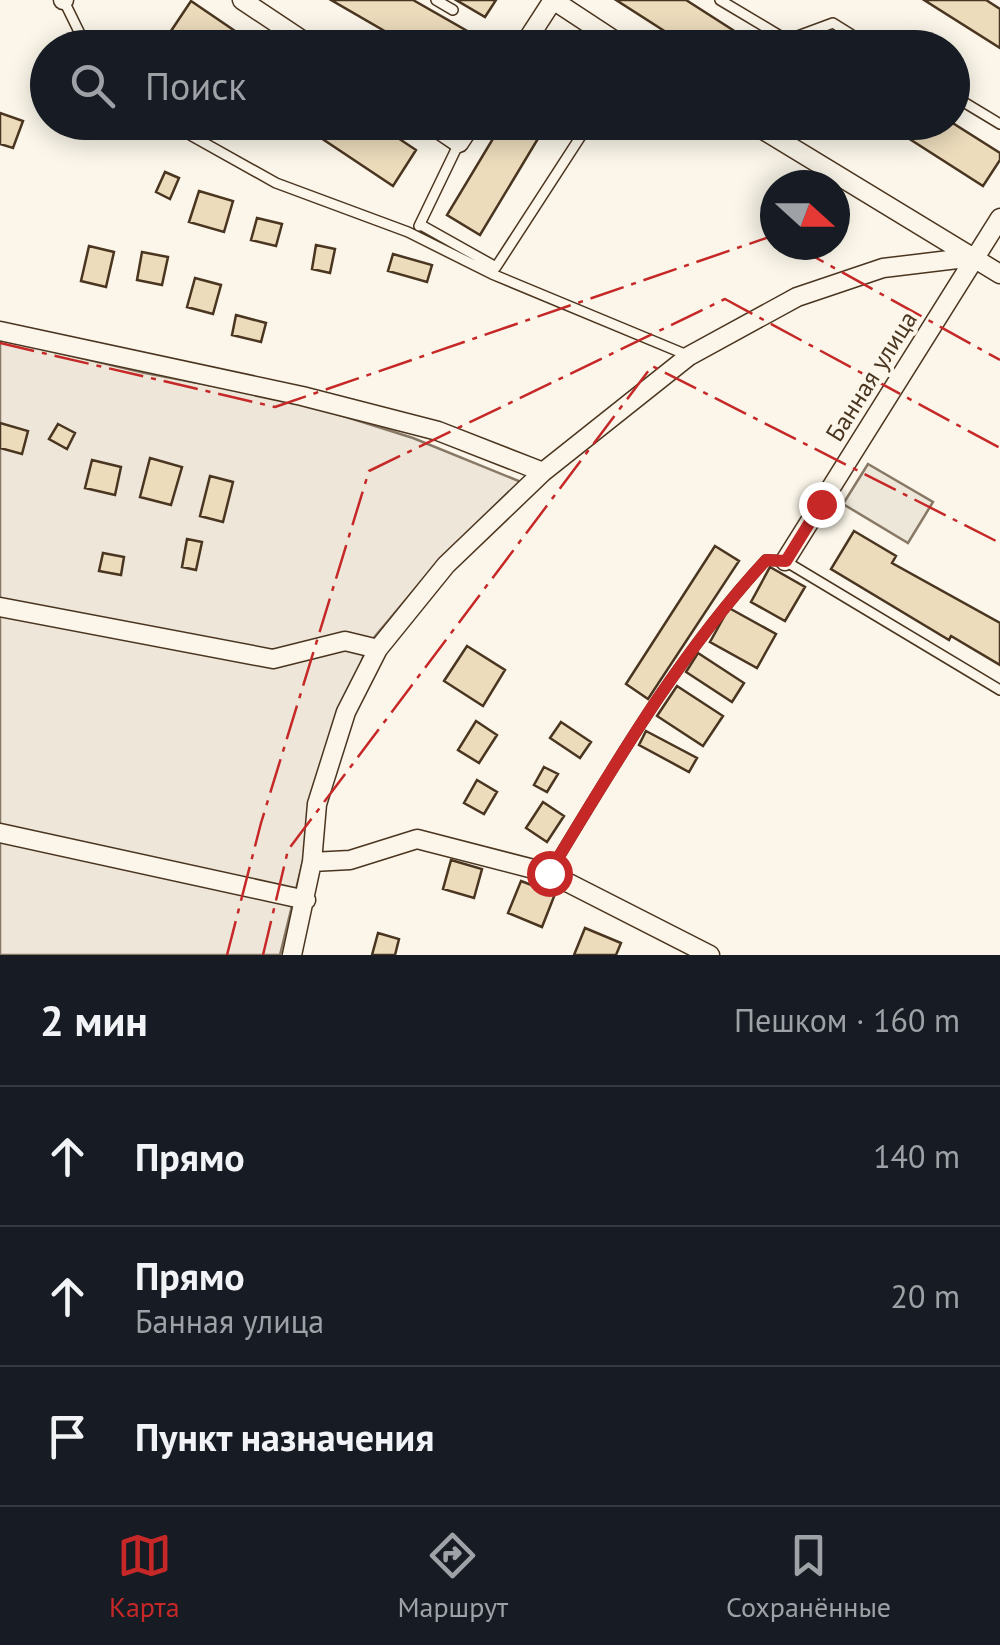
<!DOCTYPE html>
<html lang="ru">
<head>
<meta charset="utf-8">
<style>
	:root { --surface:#171b24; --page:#242831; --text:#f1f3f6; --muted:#9ea1a6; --line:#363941; --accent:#c62828 }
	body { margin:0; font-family:"PT Sans",sans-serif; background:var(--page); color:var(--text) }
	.compass { position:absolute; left:760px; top:170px; width:90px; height:90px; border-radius:50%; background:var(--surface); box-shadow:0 5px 25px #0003; rotate:111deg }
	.stop { position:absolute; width:30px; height:30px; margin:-22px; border:8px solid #c62828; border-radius:50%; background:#fff }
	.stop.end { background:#c62828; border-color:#fff; box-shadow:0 2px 10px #0008 }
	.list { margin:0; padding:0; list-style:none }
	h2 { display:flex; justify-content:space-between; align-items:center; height:130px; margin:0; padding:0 40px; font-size:42px }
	h2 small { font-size:32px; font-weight:400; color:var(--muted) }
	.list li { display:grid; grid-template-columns:65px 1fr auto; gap:30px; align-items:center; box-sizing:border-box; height:140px; padding:0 40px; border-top:2px solid var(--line) }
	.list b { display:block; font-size:38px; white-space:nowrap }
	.list p { margin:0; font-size:32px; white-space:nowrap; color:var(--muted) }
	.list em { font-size:32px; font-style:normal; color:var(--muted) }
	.icon { flex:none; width:55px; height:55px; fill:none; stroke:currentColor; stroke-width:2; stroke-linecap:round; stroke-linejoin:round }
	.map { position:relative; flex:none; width:1000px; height:955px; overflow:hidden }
	.search { position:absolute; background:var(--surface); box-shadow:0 5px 25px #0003; left:30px; right:30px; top:30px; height:110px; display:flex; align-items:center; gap:25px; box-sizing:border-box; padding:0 35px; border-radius:55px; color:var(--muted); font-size:38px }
	.sheet { height:550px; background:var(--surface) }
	nav { display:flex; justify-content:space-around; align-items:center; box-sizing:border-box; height:140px; border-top:2px solid var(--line); background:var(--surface); font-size:28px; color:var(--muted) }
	nav a { display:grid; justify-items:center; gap:5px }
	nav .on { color:var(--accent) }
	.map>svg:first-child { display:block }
	.green { fill:#ede6d9; stroke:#887966; stroke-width:2.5 }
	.parking { fill:#ede7d9; stroke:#887966; stroke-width:2.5 }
	.building { fill:#ecdcbc; stroke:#4a3520; stroke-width:2.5 }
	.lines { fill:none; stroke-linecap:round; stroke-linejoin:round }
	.lane-casing { stroke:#4a3520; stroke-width:12 }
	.street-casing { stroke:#4a3520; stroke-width:21 }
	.lane { stroke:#fbf6e9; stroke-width:9 }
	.street { stroke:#fbf6e9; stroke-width:18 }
	.power { stroke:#c62828; stroke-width:2.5; stroke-dasharray:35 8 5 8; stroke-linecap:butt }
	.route { stroke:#c62828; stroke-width:12 }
	.labels { text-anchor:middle; stroke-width:8; stroke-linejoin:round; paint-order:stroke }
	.street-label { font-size:25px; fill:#4a3520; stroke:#fbf6e9 }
</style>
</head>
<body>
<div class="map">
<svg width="1000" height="955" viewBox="0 0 1000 955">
	<rect width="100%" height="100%" fill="#fbf6e9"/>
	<!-- green -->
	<path class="green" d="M0,339L145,373L299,402L413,438L526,484L441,558L367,646L328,758L280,955H0Z"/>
	<!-- parking -->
	<path class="parking" d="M868,464L933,502L908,543L843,504Z"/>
	<!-- building -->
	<path class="building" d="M331,0H413L476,36L470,48H414Z
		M456,0H496L485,17Z
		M616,0H686L761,48H691Z
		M924,0H986L1000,9V48Z
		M191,1L260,48H184L167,37Z
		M556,34L578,48H548Z
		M0,113L23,121L13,148L0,144Z
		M297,122H374L416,150L393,186Z
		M503,122H548L480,235L447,215Z
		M883,122H951L1000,153V160L983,186Z
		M165,172L179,178L170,199L156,192Z
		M199,191L233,201L224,232L189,222Z
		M257,218L282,224L276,246L251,240Z
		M316,245L335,249L330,273L312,269Z
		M89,246L114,252L106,287L81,281Z
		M142,252L168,257L162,285L137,280Z
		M393,254L432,265L427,282L388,271Z
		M195,278L221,285L213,314L187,307Z
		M236,315L266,323L261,342L232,335Z
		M0,423L28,431L22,454L0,448Z
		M58,424L75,433L67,449L49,439Z
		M150,458L182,467L171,505L140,497Z
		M92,460L121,467L115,495L85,488Z
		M210,476L233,482L223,522L200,516Z
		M854,531L896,556L892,563L1000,623V665L951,636L949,640L831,569Z
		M187,539L202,542L196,570L182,567Z
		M715,546L739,561L648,699L626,684Z
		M103,553L124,557L121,575L99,571Z
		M770,567L805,587L785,621L751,602Z
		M729,608L776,634L757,668L710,642Z
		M467,646L505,670L483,706L444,681Z
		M698,653L744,683L732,702L686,672Z
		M677,686L723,716L703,746L657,716Z
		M476,721L497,735L479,763L458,750Z
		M561,722L591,742L580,758L550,738Z
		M646,731L697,758L689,772L639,745Z
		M544,767L558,774L547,792L534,785Z
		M477,780L497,792L484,814L464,803Z
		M543,802L564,816L547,842L526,828Z
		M451,860L482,869L474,898L443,889Z
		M521,881L555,894L542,927L508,913Z
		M585,928L621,943L616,955H574Z
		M378,933L399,939L395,955H372Z"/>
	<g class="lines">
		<defs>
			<path id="lane" d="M436,0L453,10
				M720,0L787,40L833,23L873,48
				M64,1L87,48
				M952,95L1000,124
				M167,122L276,183L408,232L492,274L687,355
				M421,225L496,267L590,122
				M419,226L459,143
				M549,873C615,764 679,654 766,560L785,561L1000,690"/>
			<path id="street" d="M63,0H64
				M242,0L314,48
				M522,48L553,0L626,48
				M428,122L459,143L473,122
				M750,122L1000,274
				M0,331L302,396L438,431L543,472
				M785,561L1000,218
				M0,607L273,659L345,641L378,649
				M0,833L306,900
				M312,862L350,860L417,839L549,873L710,955
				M292,955L312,862L317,804L346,712L378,649L446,565L543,472L689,356L797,297L883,268L974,257"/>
		</defs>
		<!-- lane casing -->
		<use href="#lane" class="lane-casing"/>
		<!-- street casing -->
		<use href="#street" class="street-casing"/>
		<!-- lane -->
		<use href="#lane" class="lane"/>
		<!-- street -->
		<use href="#street" class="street"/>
		<!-- power -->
		<path class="power" d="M793,245L1000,360
			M0,343L275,407L775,235
			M227,955L261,823L369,471L725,299L1000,448
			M263,955L288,850L652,366L1000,543"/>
	</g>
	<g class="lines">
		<!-- route -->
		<path class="route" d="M549,873C615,764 679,654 766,560L786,561L821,504"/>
	</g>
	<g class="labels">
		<!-- street labels -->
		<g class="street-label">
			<text transform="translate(871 376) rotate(-58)" y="9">Банная улица</text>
		</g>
	</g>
</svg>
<svg class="compass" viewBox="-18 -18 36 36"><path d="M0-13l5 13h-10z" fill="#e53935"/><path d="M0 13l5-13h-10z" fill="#9ea1a6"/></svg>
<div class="stop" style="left:549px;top:873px"></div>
<div class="stop end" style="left:821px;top:504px"></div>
<div class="search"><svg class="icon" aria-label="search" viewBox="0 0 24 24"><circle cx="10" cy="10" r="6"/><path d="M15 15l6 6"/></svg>Поиск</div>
</div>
<section class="sheet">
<h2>2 мин<small>Пешком · 160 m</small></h2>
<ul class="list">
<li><svg class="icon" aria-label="ahead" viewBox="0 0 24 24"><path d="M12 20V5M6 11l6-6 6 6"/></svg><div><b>Прямо</b></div><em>140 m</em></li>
<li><svg class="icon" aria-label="ahead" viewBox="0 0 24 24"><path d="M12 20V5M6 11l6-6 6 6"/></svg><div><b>Прямо</b><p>Банная улица</p></div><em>20 m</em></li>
<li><svg class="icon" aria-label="arrive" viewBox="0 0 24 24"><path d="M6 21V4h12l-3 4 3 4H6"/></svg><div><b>Пункт назначения</b></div></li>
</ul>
</section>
<nav>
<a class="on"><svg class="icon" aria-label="map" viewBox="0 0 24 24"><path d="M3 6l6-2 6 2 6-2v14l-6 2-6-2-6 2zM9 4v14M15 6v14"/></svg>Карта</a>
<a><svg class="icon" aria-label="directions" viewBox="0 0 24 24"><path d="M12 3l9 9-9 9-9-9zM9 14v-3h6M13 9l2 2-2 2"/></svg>Маршрут</a>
<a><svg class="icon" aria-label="saved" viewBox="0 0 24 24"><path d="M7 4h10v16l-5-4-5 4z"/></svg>Сохранённые</a>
</nav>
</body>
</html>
